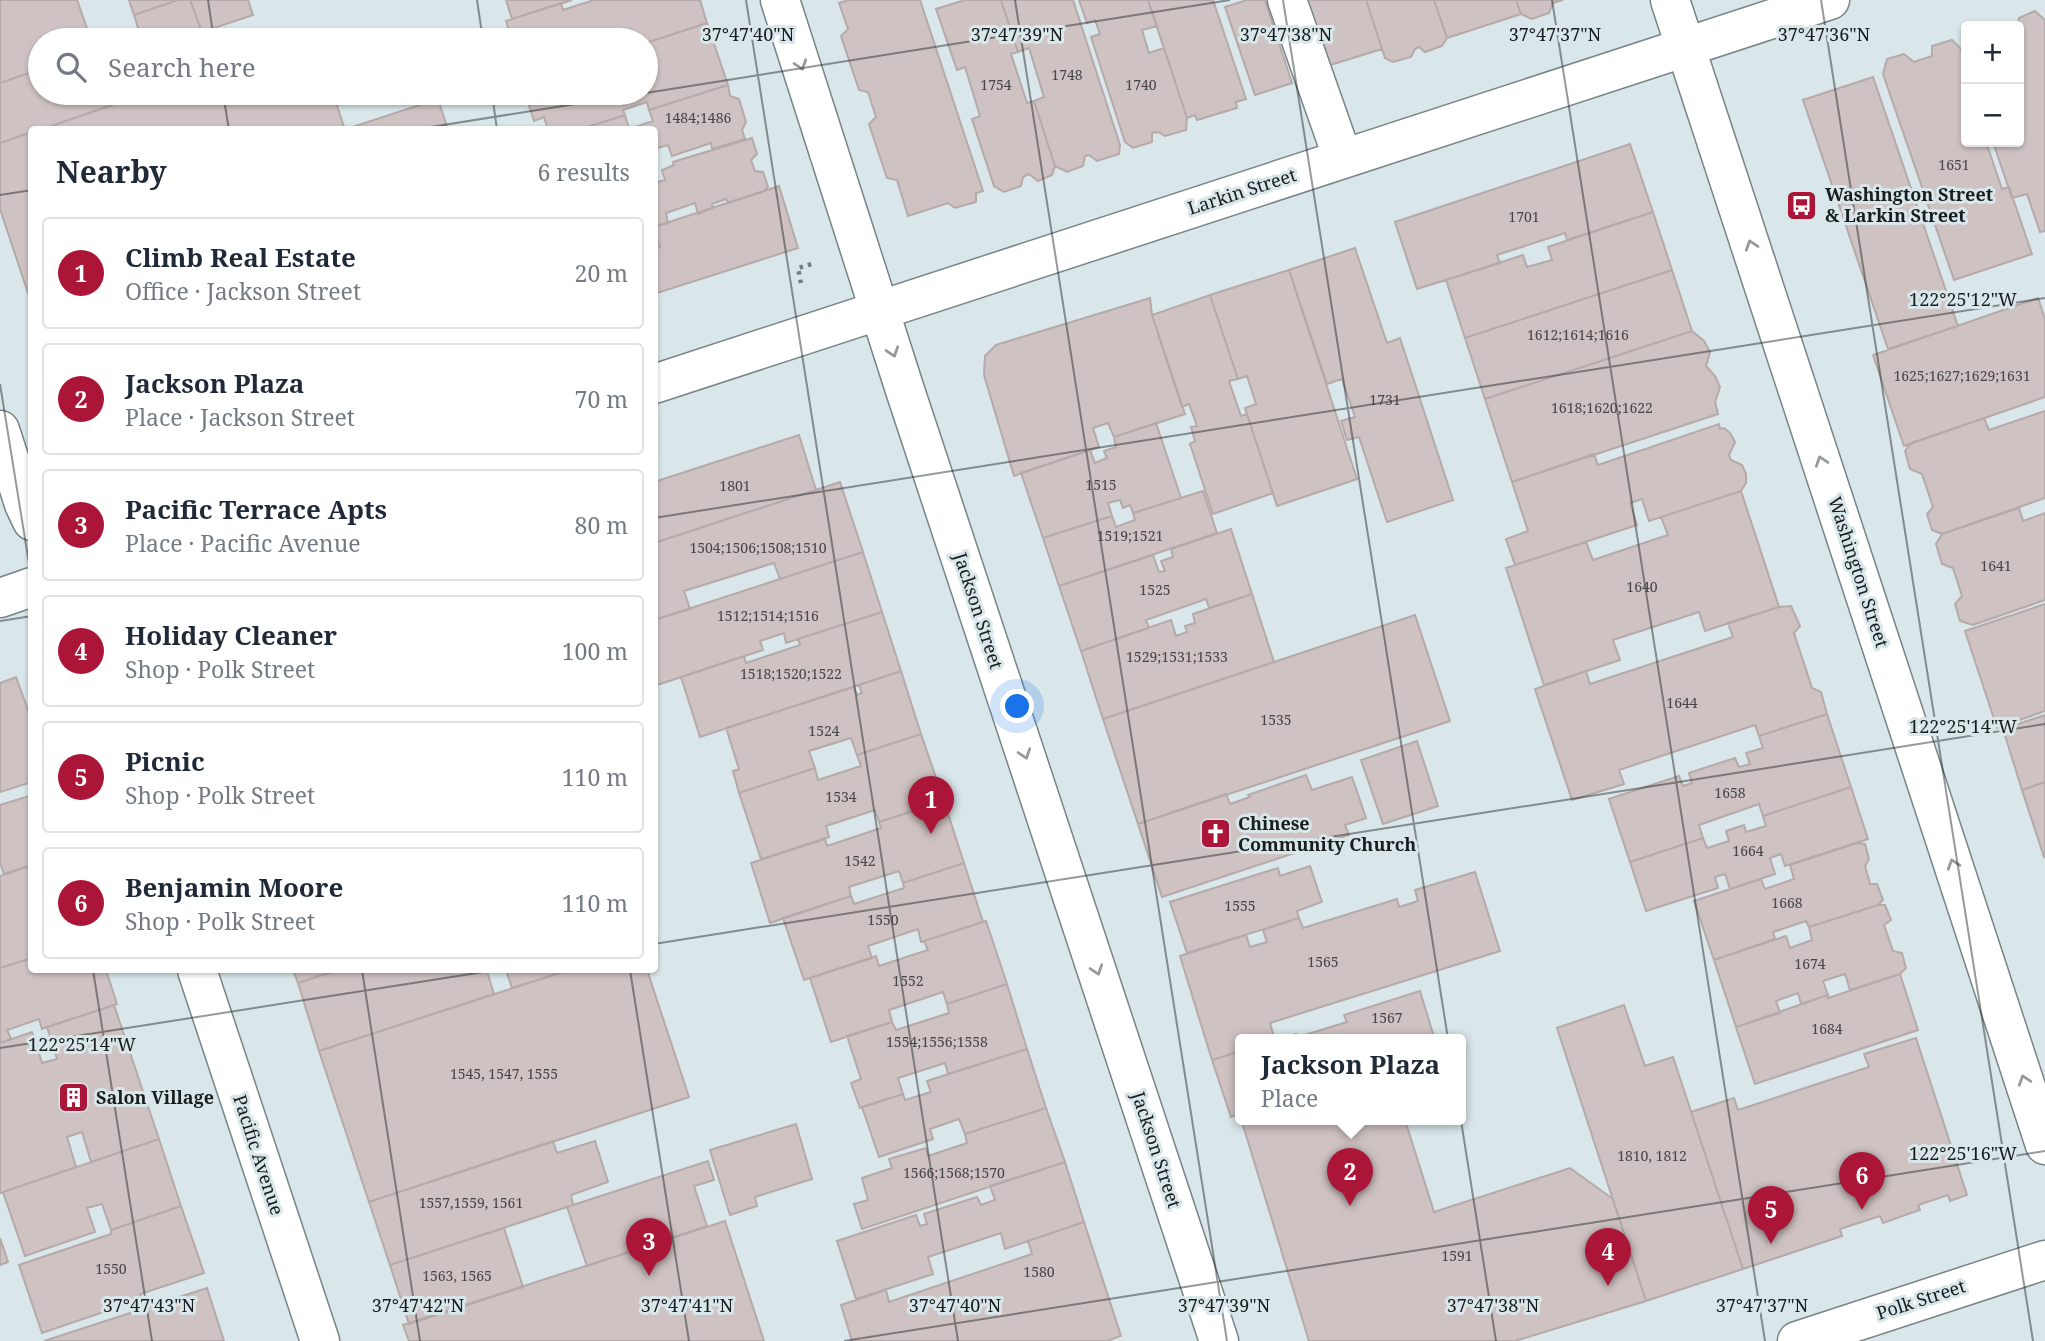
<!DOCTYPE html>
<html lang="en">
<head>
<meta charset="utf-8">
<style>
	:root { --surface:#fff; --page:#f6f6f7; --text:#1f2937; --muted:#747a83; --line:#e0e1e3; --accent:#ab1537 }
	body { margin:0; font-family:"Noto Serif",serif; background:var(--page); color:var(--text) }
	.controls { position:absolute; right:21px; top:21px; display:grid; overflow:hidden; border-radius:7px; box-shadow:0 2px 5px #0004 }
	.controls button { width:63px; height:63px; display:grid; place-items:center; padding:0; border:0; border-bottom:2px solid var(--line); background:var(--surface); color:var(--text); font:35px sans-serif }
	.you { position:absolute; left:1018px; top:707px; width:24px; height:24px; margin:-18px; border:5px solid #fff; border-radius:50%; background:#1a73e8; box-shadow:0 0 0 10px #1a73e833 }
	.badge { display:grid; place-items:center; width:46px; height:46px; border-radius:50%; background:var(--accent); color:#fff; font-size:23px; font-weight:700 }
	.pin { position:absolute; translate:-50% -58px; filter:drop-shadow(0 2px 4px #0008) }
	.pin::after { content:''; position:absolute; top:37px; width:24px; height:21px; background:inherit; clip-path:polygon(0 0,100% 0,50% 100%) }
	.popup { position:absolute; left:1235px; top:1034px; width:231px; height:91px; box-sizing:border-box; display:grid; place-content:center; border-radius:7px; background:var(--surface); filter:drop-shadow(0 2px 5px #0005); font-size:23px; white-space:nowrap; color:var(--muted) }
	.popup b { font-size:26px; color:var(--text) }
	.popup::after { content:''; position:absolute; left:50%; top:100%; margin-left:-14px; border:14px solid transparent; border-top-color:var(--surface) }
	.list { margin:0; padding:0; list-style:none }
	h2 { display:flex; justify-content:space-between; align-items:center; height:91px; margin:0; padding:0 28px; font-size:30px }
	h2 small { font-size:23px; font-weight:400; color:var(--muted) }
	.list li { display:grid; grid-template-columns:46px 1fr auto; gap:21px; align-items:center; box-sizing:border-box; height:112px; margin:0 14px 14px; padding:0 14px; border:2px solid var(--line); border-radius:7px }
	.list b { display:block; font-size:26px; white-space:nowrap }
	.list p { margin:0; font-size:23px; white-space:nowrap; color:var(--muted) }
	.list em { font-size:23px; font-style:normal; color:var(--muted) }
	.icon { flex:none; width:38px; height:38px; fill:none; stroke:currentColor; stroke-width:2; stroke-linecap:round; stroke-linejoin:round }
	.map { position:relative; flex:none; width:2045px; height:1341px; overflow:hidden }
	.search { position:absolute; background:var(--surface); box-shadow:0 2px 5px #0004; left:28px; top:28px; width:630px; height:77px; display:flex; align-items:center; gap:18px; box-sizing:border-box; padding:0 24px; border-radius:38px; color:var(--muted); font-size:26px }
	.panel { position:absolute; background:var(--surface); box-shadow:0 2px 5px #0004; left:28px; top:126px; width:630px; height:847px; border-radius:7px }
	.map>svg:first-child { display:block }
	.building { fill:#cfc2c2; stroke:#b6a9a9; stroke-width:2 }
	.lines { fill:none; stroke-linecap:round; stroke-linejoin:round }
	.minor-casing { stroke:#788488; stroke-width:41 }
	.path { stroke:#767e81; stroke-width:4.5; stroke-dasharray:3.5 5; stroke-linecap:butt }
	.minor { stroke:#fff; stroke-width:38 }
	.oneway { stroke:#97999a }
	.ticks { fill:none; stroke:#181d1e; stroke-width:2; stroke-opacity:0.45 }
	.labels { text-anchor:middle; stroke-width:6; stroke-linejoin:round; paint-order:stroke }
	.number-label { font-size:14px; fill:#464647 }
	.street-label { font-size:18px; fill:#181d1e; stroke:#d9e6ea }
	.poi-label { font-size:18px; font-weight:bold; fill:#181d1e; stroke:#d9e6ea; text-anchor:start }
	.ticks-label { font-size:18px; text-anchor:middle; fill:#181d1e; stroke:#d9e6ea; stroke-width:6; stroke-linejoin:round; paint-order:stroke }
</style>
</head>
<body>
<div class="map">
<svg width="2045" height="1341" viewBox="0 0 2045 1341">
	<rect width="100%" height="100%" fill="#d9e6ea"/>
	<!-- building -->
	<path class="building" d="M0,0H77L91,40H40V69L0,83Z
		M129,0H178L134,15Z
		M178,0H190L202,32L178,40H142L134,15Z
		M190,0H248L253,15L202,32Z
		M506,0H572L512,19Z
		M594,0H700L707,23L646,43V40H638L635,32L608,40H512L506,21L561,3L563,10Z
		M849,0H920L983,191L976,193V202L955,208L948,203L908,216L897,180L887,178L869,124L876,117L868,92L859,90L841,36L848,29L839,3Z
		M965,0H1001L1018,52L1011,54L1027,103L1034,101L1055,166L1052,175L1038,181L1029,174L1023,177L1021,186L1004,192L994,186L972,119L980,116L965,67L957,70L936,9Z
		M1001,0H1073L1120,145L1119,154L1097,161L1089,155L1085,156L1083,166L1067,172L1055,166L1034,101L1044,97L1029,48L1018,52Z
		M1079,0H1148L1157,26L1142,30L1149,53L1164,48L1187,118L1186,130L1165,136L1158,132L1152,133V142L1133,148L1125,142L1091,37L1100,34L1095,20L1087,23Z
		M1148,0H1213L1246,99L1236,102L1237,108L1197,120L1195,115L1187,118Z
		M1247,0H1265L1292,83L1255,95L1225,7Z
		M1305,0H1366L1382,49L1327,66Z
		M1366,0H1434L1447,38L1442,46L1425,52L1419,47L1415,49L1411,57L1393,62L1385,58Z
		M1434,0H1516L1521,14L1447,38Z
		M1516,0H1563L1553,3L1549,13L1532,19L1521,14Z
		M2035,11L2045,20V231L2040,232L2027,194L2012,198L1993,142H2019V26H2017L2019,18Z
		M707,23L728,85L649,110L647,102L623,110L625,115L578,130H548L544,117L534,121L525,93H646V43Z
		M1965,34H1966V63L1962,50Z
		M1952,40L1962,50L1966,63V142H1986L2002,189L2009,187L2032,254L1954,280L1883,74L1887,59L1904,54L1914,62L1932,56V46Z
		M40,69V93H137L138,96L40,130H32V132L0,143V83Z
		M1873,77L1958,326L1888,349L1803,100Z
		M728,85L730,96L739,99L746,122L742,130L745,139L712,149L711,143L672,156L668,145L654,149V130H578L625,115L629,129L653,121L649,110Z
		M147,93H333L345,130H40Z
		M438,99L448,130H350L349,128Z
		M32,132V302H31L0,209V143Z
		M752,138L757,154L751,160L755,171L763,172L768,187L762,192L728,203L726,199L712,204L713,208L698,214L695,203L666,213L668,223L654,227V183L665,180L662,170L674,165L673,162Z
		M1630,144L1653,212L1567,240L1565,233L1497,255L1500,263L1417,289L1395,222Z
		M779,186L798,248L654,294V249L660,247L654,227Z
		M1653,212L1672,270L1465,338L1446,280L1523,255L1527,267L1552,260L1548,247Z
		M1355,248L1387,343L1400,338L1453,500L1387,522L1359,437L1347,440L1341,421L1355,417L1342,379L1327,384L1289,270Z
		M1289,270L1357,479L1277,506L1245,408L1256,404L1247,376L1238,379L1210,295Z
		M1672,270L1692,331L1485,399L1465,338Z
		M1210,295L1238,379L1229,381L1241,416L1247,414L1273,493L1213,514L1190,444L1195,441L1191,427L1197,426L1189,404L1182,407L1152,315Z
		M1150,298L1152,315L1185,414L1114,437L1108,423L1093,428L1099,447L1014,476L984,375L985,356L996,345Z
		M2038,298L2045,319V397L1904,446L1873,355Z
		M1692,331L1704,341L1710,352L1706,366L1715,376L1720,387L1715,402L1718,414L1512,482L1485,399Z
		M2045,411V498L1942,534L1932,530L1927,514L1933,507L1922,474L1910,469L1905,451L1911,443L1984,418L1989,430Z
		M1156,423L1181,498L1133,513L1130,505L1123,508L1120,500L1108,503L1112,516L1043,538L1021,473L1090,450L1095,463L1107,458L1104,451L1116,447L1114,437Z
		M1719,424L1720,429L1724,428L1730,433L1735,442L1729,455L1731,460L1742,465L1746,474V483L1741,491L1649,521L1642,499L1630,503L1637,525L1515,565L1506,539L1528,531L1512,482L1594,454L1598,465Z
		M799,435L816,490L654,543V482Z
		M840,482L863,552L780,579L774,563L684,591L690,609L654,620V543Z
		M1203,491L1217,533L1059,586L1043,538L1112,516L1116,527L1135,520L1133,513Z
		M1741,491L1779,607L1705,631L1699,612L1613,640L1620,660L1544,685L1506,568L1586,542L1593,560L1668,535L1661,517Z
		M2019,508L2023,521L2045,513V600L1973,625L1960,621L1955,604L1962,596L1953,568L1942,564L1936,544L1942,534Z
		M1231,529L1252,594L1209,608L1206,599L1146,620L1149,628L1081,651L1059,586L1153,555L1159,572L1165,571L1161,561L1173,557L1171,549Z
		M863,552L882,612L786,643L784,633L760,641L763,650L654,686V620Z
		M1252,594L1274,662L1103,719L1081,651L1171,620L1176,636L1187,632L1185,626L1195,623L1193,614Z
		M2045,604V711L1997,728L1965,631Z
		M1791,606L1800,626L1794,633L1812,688L1821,692L1827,714L1759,736L1755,725L1619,770L1624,784L1572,800L1535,689L1586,671L1590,684L1733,637L1728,623L1779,607Z
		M882,612L901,671L700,737L681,677L744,656L746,663L800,645L798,639Z
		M1415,615L1450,721L1138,824L1103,719Z
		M901,671L921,734L857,755L851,738L809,751L815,768L739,793L733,771L739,769L726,728L854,687L857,695L862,693L859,685Z
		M16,677L32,721V782L0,792V683Z
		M1827,714L1851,787L1763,816L1759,804L1699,825L1703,838L1630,862L1609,799L1679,776L1683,786L1692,783L1689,773L1735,758L1739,767L1750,764L1746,753L1763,748L1759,736Z
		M2045,715V782L2022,790L2003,729Z
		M921,734L944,801L879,822L875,810L826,826L829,837L761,859L739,793L815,768L818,780L861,766L857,755Z
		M1417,741L1438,806L1383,824L1361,760Z
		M1306,775L1312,790L1352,777L1366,818L1345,825L1349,835L1162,897L1138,824L1226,794L1230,804L1250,797L1248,795Z
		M2045,782V856L2044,857L2022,790Z
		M1851,787L1868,839L1785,866L1781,854L1770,858L1775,874L1730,889L1725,874L1715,877L1718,888L1646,911L1630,862L1703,838L1707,848L1729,841L1726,831L1744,825L1746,832L1766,826L1763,816Z
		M32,795V865L4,874L0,863V805Z
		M944,801L964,863L903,883L899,871L849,887L851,896L770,923L751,863L825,839L827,846L881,828L879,822Z
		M1857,843L1865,844L1869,859L1865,866L1870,884H1877L1883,900L1878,905L1809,927L1806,921L1773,932L1775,939L1714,960L1694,901L1761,879L1765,889L1794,879L1790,865Z
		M964,863L983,922L921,942L918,929L868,946L872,958L804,980L783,918L851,896L854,904L904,888L903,883Z
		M32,865V958L0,968V876Z
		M1310,866L1322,902L1297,911L1299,918L1187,953L1170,902L1278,868L1280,876Z
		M1475,872L1500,951L1270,1023L1275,1040H1240V1051L1212,1060L1180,956L1246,935L1250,947L1267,942L1263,930L1299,918L1303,928L1397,899L1399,907L1418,901L1415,890Z
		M1878,905H1885L1891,920L1884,925L1893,951L1902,953L1906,968L1900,974L1850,990L1845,974L1823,981L1828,995L1801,1004L1798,993L1776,1001L1780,1013L1736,1027L1714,960L1786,936L1790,948L1812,940L1809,927Z
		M986,921L1007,984L947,1004L943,992L889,1010L892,1022L831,1042L810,978L876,956L879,966L928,950L924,941Z
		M32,958V970H106L117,1004L42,1029L39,1019L7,1030L11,1039L0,1043V968Z
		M293,970H338L298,983Z
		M338,970H490L487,971L494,994L319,1051L298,983Z
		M506,970H569L512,988Z
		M569,970H647L689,1097L369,1202L319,1051Z
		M1900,974L1918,1030L1755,1084L1736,1027L1828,995V998Z
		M1007,984L1027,1049L948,1074L945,1063L898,1078L903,1094L860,1108L851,1083L861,1079L847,1036L892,1022L896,1030L949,1013L947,1004Z
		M1420,991L1435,1040H1276L1296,1034L1298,1037L1347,1022L1344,1015Z
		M114,1005L159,1139L91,1162L82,1132L67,1137L76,1167L0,1193V1043L32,1032L42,1063L57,1059L47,1027Z
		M1624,1005L1645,1066L1673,1057L1743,1269L1646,1301L1557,1028Z
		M1916,1038L1967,1195L1950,1201L1948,1195L1918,1205L1920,1210L1883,1223L1880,1216L1840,1229L1842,1236L1743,1269L1691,1112L1734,1098L1738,1110L1869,1067L1864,1054Z
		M1027,1049L1046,1108L965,1134L959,1119L930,1129L933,1139L879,1157L862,1107L903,1094L905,1100L931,1092L927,1081Z
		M1240,1051V1114L1231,1117L1212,1060Z
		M1046,1108L1065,1162L862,1229L854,1204L868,1200L862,1178L892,1168L889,1159L926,1148L928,1156L967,1143L965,1134Z
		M1248,1120H1405L1434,1212L1570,1168L1613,1199L1646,1301L1515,1341H1309L1242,1122Z
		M796,1124L812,1179L755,1197L757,1206L730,1215L710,1150Z
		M159,1139L181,1206L111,1230L102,1204L87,1208L95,1232L25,1256L3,1192Z
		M553,1141L557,1153L595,1141L608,1182L571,1195L573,1205L567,1207L390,1265L369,1202Z
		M708,1161L714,1180L694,1186L707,1226L587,1266L567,1207Z
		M1065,1162L1084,1222L1005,1249L1001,1233L928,1257L933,1274L856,1299L837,1241L916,1215L920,1226L927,1224L924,1214L977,1197L981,1205L995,1200L990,1186Z
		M181,1206L204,1273L140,1294L142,1299L42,1333L19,1265L111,1234V1230Z
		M725,1221L764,1341H409L403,1325Z
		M1084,1222L1121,1336L1107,1341H852L841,1305L886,1290L889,1302L1032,1254L1028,1241Z
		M504,1228L523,1287L409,1324L390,1265Z
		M0,1238L8,1262L0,1265Z
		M207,1288L224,1341H44Z"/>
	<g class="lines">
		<defs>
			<path id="minor" d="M780,0L904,387L1219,1341
				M1287,0L1343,159
				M1670,0L2045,1145
				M654,384L1830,0
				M0,430L24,504L32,521
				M0,598L32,587
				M197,970L320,1341
				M1797,1341L2045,1260"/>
		</defs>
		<!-- minor casing -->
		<use href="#minor" class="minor-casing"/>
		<!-- path -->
		<path class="path" d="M801,283L798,268L812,264"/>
		<!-- minor -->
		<use href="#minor" class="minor"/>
	</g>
	<!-- one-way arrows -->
	<defs><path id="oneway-chevron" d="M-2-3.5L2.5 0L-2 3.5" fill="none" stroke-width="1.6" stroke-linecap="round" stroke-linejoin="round" transform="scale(1.75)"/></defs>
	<g class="oneway">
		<use href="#oneway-chevron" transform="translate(801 65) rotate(72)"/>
		<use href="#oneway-chevron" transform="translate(1751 245) rotate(-108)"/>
		<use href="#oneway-chevron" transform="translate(893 352) rotate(72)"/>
		<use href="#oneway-chevron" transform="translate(1821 461) rotate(-108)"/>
		<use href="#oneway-chevron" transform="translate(1025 754) rotate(72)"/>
		<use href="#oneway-chevron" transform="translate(1953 864) rotate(-108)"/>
		<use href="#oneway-chevron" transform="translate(1097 970) rotate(72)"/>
		<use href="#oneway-chevron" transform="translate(2024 1080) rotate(-108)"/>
	</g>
	<!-- ticks -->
	<path class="ticks" d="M208,0L214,40M477,0L483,40M746,0L958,1341M1015,0L1227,1341M1283,0L1496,1341M1552,0L1765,1341M1821,0L2033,1341M223,93L229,130M492,93L497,130M646,93L1230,0M412,130L644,93M0,195L32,190M0,384L32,582M654,518L2045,298M0,621L32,616M654,944L2045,724M93,970L152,1341M362,970L420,1341M630,970L689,1341M0,1048L496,970M844,1341L2045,1151"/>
	<!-- icons -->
	<defs>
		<symbol id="bus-square" viewBox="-11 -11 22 22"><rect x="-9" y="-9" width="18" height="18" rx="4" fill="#ab1537" stroke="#d9e6ea"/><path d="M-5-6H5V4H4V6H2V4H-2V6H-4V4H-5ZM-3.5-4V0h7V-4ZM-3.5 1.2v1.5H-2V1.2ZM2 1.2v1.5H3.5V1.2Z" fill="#fff"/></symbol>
		<symbol id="church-square" viewBox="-11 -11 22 22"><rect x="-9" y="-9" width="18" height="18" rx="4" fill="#ab1537" stroke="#d9e6ea"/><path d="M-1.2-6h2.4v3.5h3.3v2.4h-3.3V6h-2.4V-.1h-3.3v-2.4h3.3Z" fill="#fff"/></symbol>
		<symbol id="building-square" viewBox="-11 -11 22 22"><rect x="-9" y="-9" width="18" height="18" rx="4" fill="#ab1537" stroke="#d9e6ea"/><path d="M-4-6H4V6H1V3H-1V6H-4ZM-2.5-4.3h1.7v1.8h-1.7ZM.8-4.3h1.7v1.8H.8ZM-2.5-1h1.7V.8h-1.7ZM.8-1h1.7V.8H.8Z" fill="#fff"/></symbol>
	</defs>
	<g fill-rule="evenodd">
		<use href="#bus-square" x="1784" y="188" width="35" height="35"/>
		<use href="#church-square" x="1198" y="816" width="35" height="35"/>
		<use href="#building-square" x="56" y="1080" width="35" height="35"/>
	</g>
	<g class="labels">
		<!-- number labels -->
		<g class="number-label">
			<text x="1067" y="80">1748</text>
			<text x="996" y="90">1754</text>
			<text x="1141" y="90">1740</text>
			<text x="698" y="123">1484;1486</text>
			<text x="1954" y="170">1651</text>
			<text x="1524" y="222">1701</text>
			<text x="1578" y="340">1612;1614;1616</text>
			<text x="1962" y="381">1625;1627;1629;1631</text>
			<text x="1385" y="405">1731</text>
			<text x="1602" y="413">1618;1620;1622</text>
			<text x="1101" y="490">1515</text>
			<text x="735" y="491">1801</text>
			<text x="1130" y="541">1519;1521</text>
			<text x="758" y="553">1504;1506;1508;1510</text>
			<text x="1996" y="571">1641</text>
			<text x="1642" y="592">1640</text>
			<text x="1155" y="595">1525</text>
			<text x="768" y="621">1512;1514;1516</text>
			<text x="1177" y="662">1529;1531;1533</text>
			<text x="791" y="679">1518;1520;1522</text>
			<text x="1682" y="708">1644</text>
			<text x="1276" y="725">1535</text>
			<text x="824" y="736">1524</text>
			<text x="1730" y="798">1658</text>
			<text x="841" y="802">1534</text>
			<text x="1748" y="856">1664</text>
			<text x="860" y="866">1542</text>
			<text x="1787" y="908">1668</text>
			<text x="1240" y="911">1555</text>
			<text x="883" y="925">1550</text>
			<text x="1323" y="967">1565</text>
			<text x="1810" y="969">1674</text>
			<text x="908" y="986">1552</text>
			<text x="1387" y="1023">1567</text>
			<text x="1827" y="1034">1684</text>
			<text x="937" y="1047">1554;1556;1558</text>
			<text x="504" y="1079">1545, 1547, 1555</text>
			<text x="1652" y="1161">1810, 1812</text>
			<text x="954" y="1178">1566;1568;1570</text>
			<text x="471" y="1208">1557,1559, 1561</text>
			<text x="1457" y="1261">1591</text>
			<text x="111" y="1274">1550</text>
			<text x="1039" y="1277">1580</text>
			<text x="457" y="1281">1563, 1565</text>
		</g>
		<!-- street labels -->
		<g class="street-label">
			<text transform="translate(1242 192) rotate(-18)" y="6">Larkin Street</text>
			<text transform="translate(1858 572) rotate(72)" y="6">Washington Street</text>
			<text transform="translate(978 611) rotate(72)" y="6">Jackson Street</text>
			<text transform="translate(1156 1150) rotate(72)" y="6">Jackson Street</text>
			<text transform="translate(258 1155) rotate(72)" y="6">Pacific Avenue</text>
			<text transform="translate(1921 1300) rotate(-18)" y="6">Polk Street</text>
		</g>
		<!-- poi labels -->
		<g class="poi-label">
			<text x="1825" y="201">Washington Street<tspan x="1825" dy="21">&amp; Larkin Street</tspan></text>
			<text x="1238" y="830">Chinese<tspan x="1238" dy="21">Community Church</tspan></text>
			<text x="96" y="1104">Salon Village</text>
		</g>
	</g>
	<g class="ticks-label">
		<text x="748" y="41">37°47'40"N</text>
		<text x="1017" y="41">37°47'39"N</text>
		<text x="1286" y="41">37°47'38"N</text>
		<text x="1555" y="41">37°47'37"N</text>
		<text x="1824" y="41">37°47'36"N</text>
		<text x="1963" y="306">122°25'12"W</text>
		<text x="1963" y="733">122°25'14"W</text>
		<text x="82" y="1051">122°25'14"W</text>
		<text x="1963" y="1160">122°25'16"W</text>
		<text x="149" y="1312">37°47'43"N</text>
		<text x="418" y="1312">37°47'42"N</text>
		<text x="687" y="1312">37°47'41"N</text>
		<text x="955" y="1312">37°47'40"N</text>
		<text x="1224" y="1312">37°47'39"N</text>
		<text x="1493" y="1312">37°47'38"N</text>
		<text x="1762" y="1312">37°47'37"N</text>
	</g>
</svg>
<div class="controls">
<button>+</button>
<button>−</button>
</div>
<div class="you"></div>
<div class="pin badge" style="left:931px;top:834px">1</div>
<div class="pin badge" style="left:1350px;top:1206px">2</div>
<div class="popup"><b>Jackson Plaza</b>Place</div>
<div class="pin badge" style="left:649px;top:1276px">3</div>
<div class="pin badge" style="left:1608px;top:1286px">4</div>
<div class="pin badge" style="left:1771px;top:1244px">5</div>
<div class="pin badge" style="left:1862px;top:1210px">6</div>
<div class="search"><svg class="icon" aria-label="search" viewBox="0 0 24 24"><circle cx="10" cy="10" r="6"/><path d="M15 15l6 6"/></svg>Search here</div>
<section class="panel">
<h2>Nearby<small>6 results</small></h2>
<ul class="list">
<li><span class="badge">1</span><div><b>Climb Real Estate</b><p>Office · Jackson Street</p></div><em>20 m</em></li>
<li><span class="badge">2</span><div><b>Jackson Plaza</b><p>Place · Jackson Street</p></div><em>70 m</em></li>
<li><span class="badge">3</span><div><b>Pacific Terrace Apts</b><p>Place · Pacific Avenue</p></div><em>80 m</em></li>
<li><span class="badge">4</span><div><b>Holiday Cleaner</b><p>Shop · Polk Street</p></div><em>100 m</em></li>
<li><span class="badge">5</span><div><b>Picnic</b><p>Shop · Polk Street</p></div><em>110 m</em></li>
<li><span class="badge">6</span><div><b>Benjamin Moore</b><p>Shop · Polk Street</p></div><em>110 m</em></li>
</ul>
</section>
</div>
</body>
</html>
